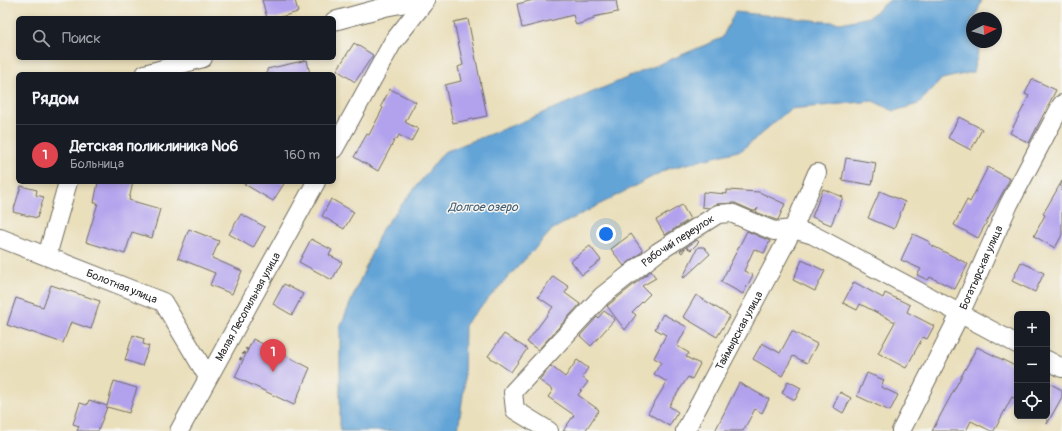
<!DOCTYPE html>
<html lang="ru">
<head>
<meta charset="utf-8">
<style>
	:root { --surface:#171b24; --page:#242831; --text:#f1f3f6; --muted:#9ea1a6; --line:#363941; --accent:#1f6fb2 }
	body { margin:0; font-family:Pangolin,sans-serif; background:var(--page); color:var(--text) }
	.controls { position:absolute; right:12px; bottom:12px; display:grid; overflow:hidden; border-radius:6px; box-shadow:0 2px 6px #0003 }
	.controls button { width:36px; height:36px; display:grid; place-items:center; padding:0; border:0; border-bottom:1px solid var(--line); background:var(--surface); color:var(--text); font:20px sans-serif }
	.compass { position:absolute; left:966px; top:12px; width:36px; height:36px; border-radius:50%; background:var(--surface); box-shadow:0 2px 6px #0003; rotate:85deg }
	.you { position:absolute; left:606px; top:234px; width:14px; height:14px; margin:-10px; border:3px solid #fff; border-radius:50%; background:#1a73e8; box-shadow:0 0 0 6px #1a73e833 }
	.badge { display:grid; place-items:center; width:26px; height:26px; border-radius:50%; background:var(--accent); color:#fff; font-size:13px; font-weight:700 }
	.pin { position:absolute; translate:-50% -33px; filter:drop-shadow(0 1px 2px #0008) }
	.pin::after { content:''; position:absolute; top:21px; width:14px; height:12px; background:inherit; clip-path:polygon(0 0,100% 0,50% 100%) }
	.list { margin:0; padding:0; list-style:none }
	h2 { display:flex; justify-content:space-between; align-items:center; height:52px; margin:0; padding:0 16px; font-size:17px }
	h2 small { font-size:13px; font-weight:400; color:var(--muted) }
	.list li { display:grid; grid-template-columns:26px 1fr auto; gap:12px; align-items:center; box-sizing:border-box; height:60px; padding:0 16px; border-top:1px solid var(--line) }
	.list b { display:block; font-size:15px; white-space:nowrap }
	.list p { margin:0; font-size:13px; white-space:nowrap; color:var(--muted) }
	.list em { font-size:13px; font-style:normal; color:var(--muted) }
	.icon { flex:none; width:22px; height:22px; fill:none; stroke:currentColor; stroke-width:2; stroke-linecap:round; stroke-linejoin:round }
	.map { position:relative; flex:none; width:1062px; height:431px; overflow:hidden }
	.search { position:absolute; background:var(--surface); box-shadow:0 2px 6px #0003; left:16px; top:16px; width:320px; height:44px; display:flex; align-items:center; gap:10px; box-sizing:border-box; padding:0 14px; border-radius:6px; color:var(--muted); font-size:15px }
	.panel { position:absolute; background:var(--surface); box-shadow:0 2px 6px #0003; left:16px; top:72px; width:320px; height:112px; border-radius:6px }
	.map>svg:first-child { display:block }
	.water { fill:#63a4d7; stroke:#476881 }
	.building { fill:#b2a2ed }
	.lines { fill:none; stroke-linecap:round; stroke-linejoin:round }
	.minor-casing { stroke:#6e6a5d; stroke-width:20 }
	.path { stroke:#6e6a5d; stroke-width:2.5; stroke-dasharray:3 3; stroke-linecap:butt }
	.minor { stroke:#fff; stroke-width:18 }
	.labels { text-anchor:middle; stroke-width:3; stroke-linejoin:round; paint-order:stroke }
	.street-label { font-size:11px; fill:#2b2b2b; stroke:#f6f6f2 }
	.water-label { font-size:12px; font-style:italic; fill:#415b70; stroke:#f6f6f2 }
</style>
</head>
<body>
<div class="map">
<svg width="1062" height="431" viewBox="0 0 1062 431">
	<rect width="100%" height="100%" fill="#f6f6f2"/>
	<filter id="ink" filterUnits="userSpaceOnUse"><feTurbulence type="fractalNoise" baseFrequency=".025" numOctaves="2"/><feDisplacementMap in="SourceGraphic" scale="8" xChannelSelector="R" yChannelSelector="G"/><feConvolveMatrix kernelMatrix="1 2 1 2 8 2 1 2 1" color-interpolation-filters="sRGB"/></filter>
	<filter id="wash" filterUnits="userSpaceOnUse"><feTurbulence type="fractalNoise" baseFrequency=".012" numOctaves="4" result="noise"/><feDisplacementMap in="SourceGraphic" scale="16" xChannelSelector="R" yChannelSelector="G"/><feGaussianBlur stdDeviation="0.9" result="paint"/><feColorMatrix in="noise" values="0 0 0 0 0 0 0 0 0 0 0 0 0 0 0 0 0 1.4 0 .05"/><feComposite in="paint" operator="in"/></filter>
	<g filter="url(#wash)">
		<rect width="100%" height="100%" fill="#eadfbb"/>
		<!-- water -->
		<path class="water" d="M890,0H982L975,18H972V42H981L973,72L942,79L918,104L894,111L873,101L790,109L742,150L667,169L553,229L465,324L464,388L458,431H340V327L382,229L444,152L524,121L722,38L735,12L841,23L869,17Z"/>
		<g id="blocks">
			<!-- building -->
			<path class="building" d="M262,0H295L298,12L277,18H267Z
				M534,0H616L618,12L593,17L594,19L576,25L573,15L522,28L517,4Z
				M468,19L487,116L453,123L445,85L461,81L458,67L463,65L454,22Z
				M354,43L373,55L355,82L337,70Z
				M307,60L310,74H267V69Z
				M1032,79L1056,90L1029,143L1010,133L1029,96L1025,94Z
				M390,89L416,102L405,122L418,129L411,142L399,135L397,139H395L378,171L354,157L367,134L369,135L383,108L381,106Z
				M959,117L982,129L971,150L948,138Z
				M846,158L876,163L872,185L842,180Z
				M988,167L1010,179L978,238L954,225L967,200L970,202Z
				M1062,181V235L1055,248L1034,236L1045,215L1043,214Z
				M98,182H133L129,200L160,209L152,238L132,232L125,254L86,242L98,203H94Z
				M241,182H285L273,201Z
				M21,186L37,190L36,195L44,197L37,218L13,212Z
				M823,189L843,197L831,225L812,217Z
				M727,190L759,192L785,204L778,220H776L756,212L758,208L755,211H753L735,203L717,204L709,208L702,207L703,192L727,194Z
				M880,191L905,202L894,229L868,218Z
				M331,199L354,212L344,229L322,216Z
				M682,205L690,219L665,235L656,220Z
				M241,214L265,227L253,248L229,234Z
				M189,229L219,241L212,258L242,271L232,294L210,285L215,273L178,258Z
				M747,231L770,241L764,253L754,249L744,271L753,275L743,294L721,282Z
				M631,234L643,251L624,266L611,249Z
				M913,234L930,242L929,244L968,264L955,289L930,277L928,280L917,275L921,269L901,260Z
				M311,239L332,250L329,255L342,262L332,280L299,262Z
				M697,240L699,242L691,250L686,247L682,253L680,251Z
				M590,246L601,260L582,275L571,261Z
				M698,247H704L710,254L684,278L683,277Z
				M802,260L825,271L815,291L793,280Z
				M1021,262L1044,273L1035,292L1012,281Z
				M651,271L656,278L642,286L650,294L632,312L636,315L625,330L607,306Z
				M553,276L569,287L565,293L580,304L538,350L527,342L553,307L538,297Z
				M854,282L883,298L885,293L910,305L907,312L934,326L927,339L923,337L906,368L878,353L895,322L860,304L857,310L843,303Z
				M284,284L303,294L292,315L273,304Z
				M51,285L100,301L91,329L71,322L63,343L31,332V333L7,325L16,298L43,307Z
				M696,295L730,316L717,337L683,317Z
				M604,311L615,319L591,346L580,336L597,317L598,318Z
				M663,314L687,327L677,346L689,353L686,357L700,364L692,379L688,377L669,406L678,412L669,426L648,413L667,382L654,374L661,362L654,358L666,335L655,329Z
				M792,331L817,344L807,363L793,356L782,376L753,359L762,343L780,353Z
				M504,334L527,349L511,372L488,356Z
				M133,335L144,339L143,344L149,346L142,366L125,360Z
				M253,339L310,368L294,405L235,377Z
				M977,347L1017,367V399L1012,397L994,431H991L971,421L966,431H932Z
				M577,360L588,368L582,377L588,382L578,395L599,410L585,431H563L574,415L548,397L553,390L539,380L551,366L565,377Z
				M867,373L884,380L881,387L898,395L890,411L857,396Z
				M114,381L137,388L129,413L107,407L98,431H77L79,426L73,424L80,403L87,405L89,400L107,406Z
				M788,381L801,388L795,400L782,393Z
				M1047,382L1062,390V397L1047,424Z
				M739,383L769,399L762,413L755,409L743,431H715Z
				M840,392L851,398L843,413L833,407Z"/>
		</g>
	</g>
	<g filter="url(#ink)">
		<use href="#blocks" fill-opacity="0" stroke="#6e6a5d" stroke-width="1"/>
		<g class="lines">
			<defs>
				<g id="minor">
					<path d="M334,21L385,7L422,0"/>
					<path d="M145,74L203,58"/>
					<path d="M334,149L393,42L426,0"/>
					<path id="s1" d="M0,238L163,302L208,377"/>
					<path d="M47,256L68,182"/>
					<path d="M1047,360L1062,368"/>
					<path id="s2" d="M179,431L316,182"/>
					<path id="s3" d="M549,431L515,410L513,392L602,296L658,252L718,214L731,213L774,231L793,229L813,235L1017,344"/>
					<path id="s4" d="M685,431L793,229L817,173"/>
					<path id="s5" d="M901,431L960,314L1009,204L1062,104"/>
				</g>
			</defs>
			<!-- minor casing -->
			<use href="#minor" class="minor-casing"/>
			<!-- path -->
			<path class="path" d="M240,360L246,349L248,350"/>
			<!-- minor -->
			<use href="#minor" class="minor"/>
		</g>
	</g>
	<g class="labels">
		<!-- street labels -->
		<g class="street-label">
			<text dy="4" stroke="none"><textPath href="#s3" startOffset="283">Рабочий переулок</textPath></text>
			<text dy="4" stroke="none"><textPath href="#s5" startOffset="182">Богатырская улица</textPath></text>
			<text dy="4" stroke="none"><textPath href="#s1" startOffset="131">Болотная улица</textPath></text>
			<text dy="4" stroke="none"><textPath href="#s2" startOffset="142">Малая Лесопильная улица</textPath></text>
			<text dy="4" stroke="none"><textPath href="#s4" startOffset="114">Таймырская улица</textPath></text>
		</g>
		<!-- water labels -->
		<g class="water-label">
			<text x="483" y="211">Долгое озеро</text>
		</g>
	</g>
</svg>
<div class="controls">
<button>+</button>
<button>−</button>
<button><svg class="icon" aria-label="locate" viewBox="0 0 24 24"><circle cx="12" cy="12" r="6"/><path d="M12 2v4M12 18v4M2 12h4M18 12h4"/></svg></button>
</div>
<svg class="compass" viewBox="-18 -18 36 36"><path d="M0-13l5 13h-10z" fill="#e53935"/><path d="M0 13l5-13h-10z" fill="#9ea1a6"/></svg>
<div class="you"></div>
<div class="pin badge" style="left:273px;top:372px;background:#e0444e">1</div>
<div class="search"><svg class="icon" aria-label="search" viewBox="0 0 24 24"><circle cx="10" cy="10" r="6"/><path d="M15 15l6 6"/></svg>Поиск</div>
<section class="panel">
<h2>Рядом<small></small></h2>
<ul class="list">
<li><span class="badge" style="background:#e0444e">1</span><div><b>Детская поликлиника №6</b><p>Больница</p></div><em>160 m</em></li>
</ul>
</section>
</div>
</body>
</html>
